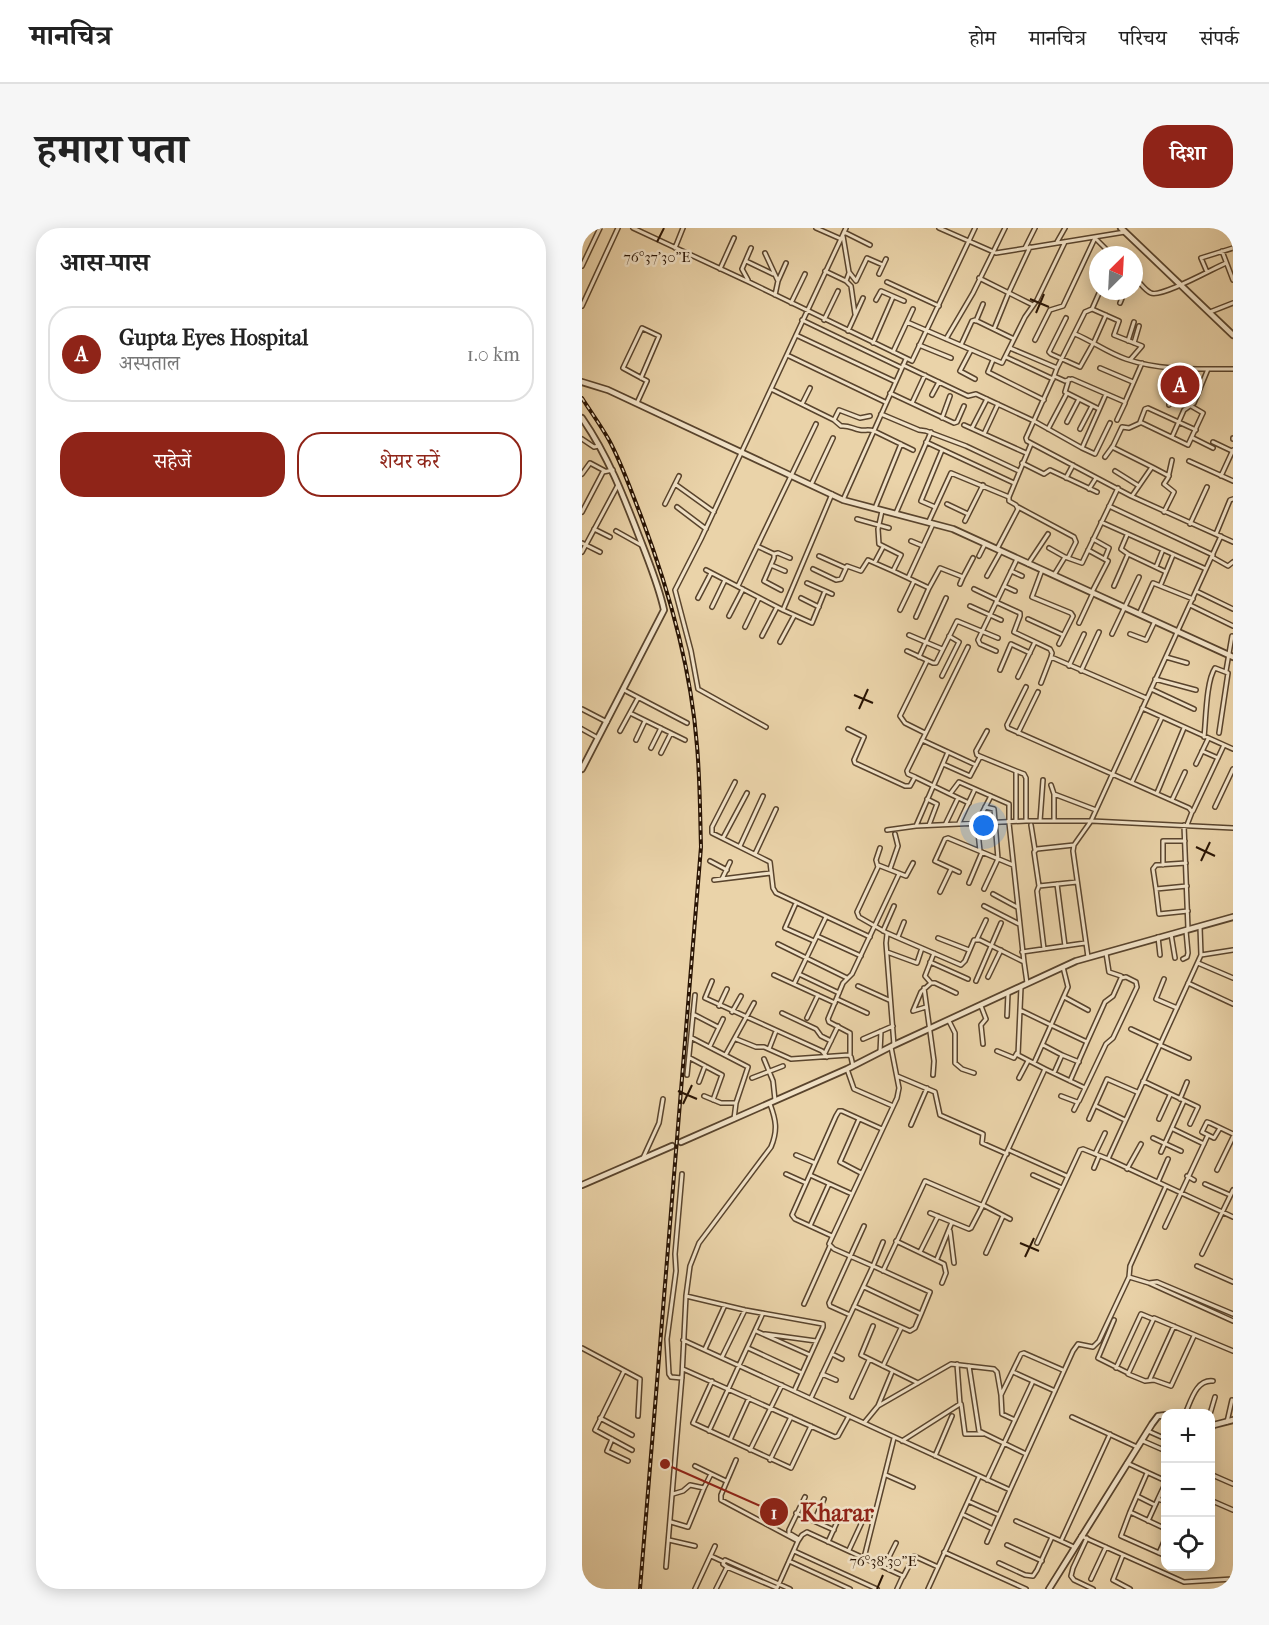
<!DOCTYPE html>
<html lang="hi">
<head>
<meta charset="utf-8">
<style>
	:root { --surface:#fff; --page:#f6f6f6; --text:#222; --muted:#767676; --line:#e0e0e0; --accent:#8f2418 }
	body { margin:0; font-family:"IM FELL French Canon","Noto Serif Devanagari",serif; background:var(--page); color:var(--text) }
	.controls { position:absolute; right:18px; bottom:18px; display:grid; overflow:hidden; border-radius:12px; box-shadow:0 3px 15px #0003 }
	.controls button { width:54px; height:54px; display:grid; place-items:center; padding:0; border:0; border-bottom:2px solid var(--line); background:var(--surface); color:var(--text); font:30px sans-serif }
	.compass { position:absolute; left:507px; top:18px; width:54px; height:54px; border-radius:50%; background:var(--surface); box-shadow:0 3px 15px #0003; rotate:24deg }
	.you { position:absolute; left:402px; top:598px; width:21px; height:21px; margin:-15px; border:4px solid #fff; border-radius:50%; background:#1a73e8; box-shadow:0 0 0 9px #1a73e833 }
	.badge { display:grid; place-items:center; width:39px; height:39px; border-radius:50%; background:var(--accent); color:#fff; font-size:20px; font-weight:700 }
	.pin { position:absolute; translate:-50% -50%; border:3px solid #fff; box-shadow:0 2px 6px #0006 }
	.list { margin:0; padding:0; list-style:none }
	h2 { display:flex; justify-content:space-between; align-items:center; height:78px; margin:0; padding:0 24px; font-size:26px }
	h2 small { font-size:20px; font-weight:400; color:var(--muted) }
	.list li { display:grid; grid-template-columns:39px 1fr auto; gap:18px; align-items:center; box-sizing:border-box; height:96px; margin:0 12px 12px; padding:0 12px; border:2px solid var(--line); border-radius:24px }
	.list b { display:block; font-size:22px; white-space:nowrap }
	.list p { margin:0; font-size:20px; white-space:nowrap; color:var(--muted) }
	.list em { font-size:20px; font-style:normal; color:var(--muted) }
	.actions { display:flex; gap:12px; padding:18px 24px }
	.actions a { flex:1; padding:14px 0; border:2px solid var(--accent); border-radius:24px; text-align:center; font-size:21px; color:var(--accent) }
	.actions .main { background:var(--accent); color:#fff }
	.icon { flex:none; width:33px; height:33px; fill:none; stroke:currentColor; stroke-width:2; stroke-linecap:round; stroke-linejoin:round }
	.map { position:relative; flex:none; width:651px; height:1361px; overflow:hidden; border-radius:24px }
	header { display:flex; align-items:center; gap:36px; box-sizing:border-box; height:84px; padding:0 30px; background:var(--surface); border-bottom:2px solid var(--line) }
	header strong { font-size:28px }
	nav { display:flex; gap:33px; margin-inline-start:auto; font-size:21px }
	.intro { display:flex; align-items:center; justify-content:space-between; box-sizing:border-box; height:144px; padding:0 36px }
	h1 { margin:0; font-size:42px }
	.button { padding:15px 27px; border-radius:24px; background:var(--accent); color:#fff; font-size:21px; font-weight:700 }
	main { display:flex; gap:36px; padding:0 36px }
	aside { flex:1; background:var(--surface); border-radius:24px; box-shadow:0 3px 15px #0003 }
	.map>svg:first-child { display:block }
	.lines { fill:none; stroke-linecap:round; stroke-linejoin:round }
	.minor-casing { stroke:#59442d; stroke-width:6 }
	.tertiary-casing { stroke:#59442d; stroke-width:8 }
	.minor { stroke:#f1e2c7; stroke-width:3 }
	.tertiary { stroke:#f1e2c7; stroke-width:4.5 }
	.rail-casing { stroke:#291404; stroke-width:4 }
	.rail { stroke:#f1e2c7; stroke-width:1.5; stroke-dasharray:4.5; stroke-linecap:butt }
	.ticks { fill:none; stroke:#291404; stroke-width:2 }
	.ticks-label { font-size:15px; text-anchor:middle; fill:#291404; stroke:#f1e2c7; stroke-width:5; stroke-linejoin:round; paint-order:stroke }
	.leader { fill:none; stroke:#8f2418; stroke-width:2 }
	.callout-dot { fill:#8f2418; stroke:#f1e2c7; stroke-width:2 }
	.mark-label { font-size:18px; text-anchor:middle; font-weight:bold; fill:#fff }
	.callout-label { font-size:24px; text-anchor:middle; font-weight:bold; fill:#8f2418; stroke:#f1e2c7; stroke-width:5; stroke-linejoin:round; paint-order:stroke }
</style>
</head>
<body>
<header>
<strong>मानचित्र</strong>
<nav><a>होम</a><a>मानचित्र</a><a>परिचय</a><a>संपर्क</a></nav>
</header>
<div class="intro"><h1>हमारा पता</h1><a class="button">दिशा</a></div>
<main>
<aside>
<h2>आस-पास<small></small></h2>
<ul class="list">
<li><span class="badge">A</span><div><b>Gupta Eyes Hospital</b><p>अस्पताल</p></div><em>1.0 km</em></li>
</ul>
<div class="actions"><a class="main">सहेजें</a><a>शेयर करें</a></div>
</aside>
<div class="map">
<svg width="651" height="1361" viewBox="0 0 651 1361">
	<rect width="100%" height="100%" fill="#ead3a9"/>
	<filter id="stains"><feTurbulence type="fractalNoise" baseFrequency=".00333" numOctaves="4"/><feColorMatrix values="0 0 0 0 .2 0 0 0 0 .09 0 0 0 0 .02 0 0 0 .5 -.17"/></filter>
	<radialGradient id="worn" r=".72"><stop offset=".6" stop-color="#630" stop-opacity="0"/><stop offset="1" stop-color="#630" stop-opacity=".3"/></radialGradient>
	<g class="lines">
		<defs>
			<path id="minor" d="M51,0L167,54L330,133L393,0
				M234,0L259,11
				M357,0L414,25L543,4
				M262,4L288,17
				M261,8L267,44L274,53L285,30L301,37
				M475,14L483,0
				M93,20L101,0
				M443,20L453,0
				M640,23L651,52
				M183,25L196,53L193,67
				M164,33L191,46
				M0,38L18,0
				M138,41L152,10
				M243,43L264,53L267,45
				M625,44L619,30L651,20
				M297,46L304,31
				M552,49C557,53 563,63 569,65C579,70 632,40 644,35
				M397,50L451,77
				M166,52L160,41L169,20
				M196,53L204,35
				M264,53L269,58L273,86
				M305,54L357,78
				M518,63L510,81L537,93L532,107L560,118L548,132
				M294,72L299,63L322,73
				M209,75L223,46
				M538,75L543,63
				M0,78L36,0
				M628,84L651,75
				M484,90L467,124L469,126L498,139L512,114L524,87
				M220,92L320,140
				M242,92L256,63
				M394,93L401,76
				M325,94L420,135L443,89L455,72L483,14
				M412,101L427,64L448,19
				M266,103L281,70
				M493,106C510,113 526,125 544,131C579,143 614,141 651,141
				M214,107L312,153
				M364,111L391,65L423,0
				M453,112L468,82L481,78L513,10L530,27
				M546,113L552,94
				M291,115L311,69
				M552,115L557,98
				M337,117L369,130
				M379,117L390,93L393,92L432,111
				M428,120L475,140L472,148L483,153L490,151L543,174L560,135
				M389,122L378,143L393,151
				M311,124L331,81
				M205,127L303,174
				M424,129L471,151
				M411,132L406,144L462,172
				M321,137L386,168L394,166L452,193L500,220
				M475,140L503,84L510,81
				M518,140L551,154
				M472,148L444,210L445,213L549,268L651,314
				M487,151L483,164L517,181
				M601,153H610L613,142
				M581,158L585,141
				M189,161L252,192L259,198C267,197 271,201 278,202C283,203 286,201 292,203L331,222
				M308,165L372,195L375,194L382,178
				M524,166L500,220L513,226L528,195
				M350,167L357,154
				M55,175L65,153L41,140L60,100L77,108L59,150
				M330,175L343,147
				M220,176L228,160
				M587,177L591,142
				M609,178L621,185L620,187L606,217L558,194L563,181L566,180L614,202
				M299,186L337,202L344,203L384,218L437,243
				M360,190L368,168
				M252,192L257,182L278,190L288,188
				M535,192L543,175
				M485,194L497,171
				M382,197L444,225
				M390,200L405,171
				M466,201L485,165
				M498,201L510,178
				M402,206L416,176
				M590,209L602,182L612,175L626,141
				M611,210L631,220
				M651,210V211
				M0,211L12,219L17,218
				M344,214L432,255
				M631,214L650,223
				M530,219L570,239L550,268
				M523,229L531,218L540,199L547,200L558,195
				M607,233L651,253
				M440,235L462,246L468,242L515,264
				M570,239L587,248
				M533,243L557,258
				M0,246L8,235L23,243
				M639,248L651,222
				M484,250L491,237
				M93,256L132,284
				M229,257L251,210
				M507,261L514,250
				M261,272L324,131
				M83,276L97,248
				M365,276L386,286
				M527,278L631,327
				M95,279L124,301
				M353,279L339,273L360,222
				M436,279L492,309L494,314L486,330
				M293,280L319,216
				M0,284L21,244L31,242
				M582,284L592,264L582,256L586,250L590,232
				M314,285L349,204
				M275,291L307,300
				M347,293L369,245L427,269
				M383,293L401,257
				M519,294L624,341
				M608,296L625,259
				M12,301L28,309
				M34,303L59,317
				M634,306L648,272L651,271
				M545,307L539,321L546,326
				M511,311L527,320L523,330
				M329,313L341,318
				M0,315L18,324
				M175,318L192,326V330L182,353L199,362
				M467,320L483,329L472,347
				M415,321L436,281L434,277L427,273V269L449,216
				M506,322L526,333L510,364
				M0,324L36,257
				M192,326L196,325L208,330
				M237,328L264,340
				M397,328L403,316
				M483,329L500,335L536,260
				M630,329L646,338L651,334
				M293,334L301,319
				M446,336L466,306
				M189,337L203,343
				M574,339L580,324
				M231,341L254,352L259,351L265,338L279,343L286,332L311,343L319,327L297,316L296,301L300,283
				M124,342L201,382L230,395L243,363
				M460,342L450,369L489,385L491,388L477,416
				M311,343L326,350L351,296
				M429,343L440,348
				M584,344L591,327
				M405,348L419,323
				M326,350L347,360L334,389
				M225,355L250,366
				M378,356L381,349
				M156,358L234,196
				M422,358L433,363
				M532,358L546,326L584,344L579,356
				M347,360L358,340L381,349L391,330
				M392,361L415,372
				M614,363L651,381
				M116,370L129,345
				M219,370L237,379
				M414,374L438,385V388L432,404L468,421L470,425L469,429L564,470
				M608,377L651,398
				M388,378L419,392
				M130,379L143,352
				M201,382L250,266
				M318,382L332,353
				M557,386L571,355L611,371
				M147,388L161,361
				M446,391L481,407
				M497,395L511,365
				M163,399L177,370
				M530,406L557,349
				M548,406L564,412L573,393
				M327,407L360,421
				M180,408L195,379
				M198,414L212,388
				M325,423L351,435H354L375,393L416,410
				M414,423L398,416L396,412L435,331
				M337,429L364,370
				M584,429L605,435
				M487,438L502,406
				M418,442L429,416L448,425
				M499,443L517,404
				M644,443L650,408
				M360,448L377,414L367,408
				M436,449L453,414
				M573,451L614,462
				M459,455L469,429
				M444,459L425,497L426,500L607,580L610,584L605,597
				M569,461L612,481
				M42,462L105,495
				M560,480L651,521
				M0,481L25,494
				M48,485L103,512
				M184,499L116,461L109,423L93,362L119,311L264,0
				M0,501L16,510
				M266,501L282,509L272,532L273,535L323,558H328L333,549L368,566L377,554L427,576V595L442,734
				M38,503L56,470
				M405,503L394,523L395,527L434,543
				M343,505L323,495L318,488L345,433
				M436,505L456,464
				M622,509C624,492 624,453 633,440L646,445L637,505
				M54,512L63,493
				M340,512L394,537
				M69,520L79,500
				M620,523L636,530
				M79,525L89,505
				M361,536L388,548L398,529
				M614,536L626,511
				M333,549L326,546L325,543L386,419
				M153,554L130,599V605L188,634L191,660L194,665L288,709
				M550,554L580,489
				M469,557L472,566V593
				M575,565L602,500
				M368,566L387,575
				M472,566L514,582
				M345,571L355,576L347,597
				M590,572L603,544
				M633,579L651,541
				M611,583L642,517
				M434,593V543L442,546L444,550V593
				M458,593L461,552
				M364,595L376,570
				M377,595L393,561
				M449,597L453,622
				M602,597L606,701
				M334,598L366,524
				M305,602L334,598L444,593H510L651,600
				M141,610L165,565
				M492,617L455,621L452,624L457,658L495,654
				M158,618L181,568
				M298,620L294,632L296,639L275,684L277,689L305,705L379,737L383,733L392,712H398L442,734L445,755
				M398,623L395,595L409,568
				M173,626L194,581
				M128,633L145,642
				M604,635L574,637L571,641L574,661L605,658
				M296,637L324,648L331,635
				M581,637V613H603
				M308,641L316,618L313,606
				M377,644L353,633L363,611L366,610L431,637
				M140,651L148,634
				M132,652L189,645
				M387,655L400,624
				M475,656L483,718
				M457,658L455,663L462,721
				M402,661L416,631L412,581L403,579
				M574,661L577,686L606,683
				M358,664L369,641
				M411,666L435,679
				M214,675L203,700L232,713
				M402,678L437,696
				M618,699L619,727L526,931L651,989
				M301,703L312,678
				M305,706L304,715L312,817
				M589,706L593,730
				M235,708L279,728
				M316,709L322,694
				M576,709L578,727
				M356,710L387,722
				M395,711L404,692
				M196,716L265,750
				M305,724L335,735L340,720
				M440,724L503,715
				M524,725L527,744L539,748
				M619,727L651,722
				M506,729L491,623L492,617L509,593L639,308
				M601,731L605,729L606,725L604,703
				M348,734L386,751
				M616,735L651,750
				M217,746L257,765
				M192,747L253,775
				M406,749L419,722
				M582,751L574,771L595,780
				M130,753L123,770L240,823L245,829
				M394,753L419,695
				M349,755L343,748L352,725
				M606,755L651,776
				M212,756L244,689
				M276,758L307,772
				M342,760L352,833L351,847
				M482,769L506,782
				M255,771L285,785
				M137,778L145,761
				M399,778L404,791L399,797L401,816
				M344,779L331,783L339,764L349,755H353L374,765
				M438,782L469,797L486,759L481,739
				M150,784L159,768
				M200,785L234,801L239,808L249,813
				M111,786L136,799
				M425,788L426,765
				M225,790L236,767
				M367,793L373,805V835L380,841L392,845
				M549,801L579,815
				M110,810L166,839L154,875
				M154,811L174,819H182L209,831L267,827L269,829L271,838
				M281,811L311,798
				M461,817L480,827L472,845
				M578,817L607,830
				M128,818L141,791
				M187,821L194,803
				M415,823L432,830L435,825
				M298,824L299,803
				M243,825L256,798
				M144,826L172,775
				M480,827L497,834
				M268,828V805L247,794L246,791L261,755L270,746L317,646
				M108,830L140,847L131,872
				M182,831L191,853L193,872
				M452,835L469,797L505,814L523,774L531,768L539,750L544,749L554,754L555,759L531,810L524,816L497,873L495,874L479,868
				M265,841L272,861L311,878
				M463,841L503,860
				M105,847L113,767
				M315,848L353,864L358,887L399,905L401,906L400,915L425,926
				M170,850L201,838
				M437,850L446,833
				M488,853L505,814
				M561,853L616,879L608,896
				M117,854L123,838
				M122,868L139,875H154L152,891
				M598,871L605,854
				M514,878L543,892
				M492,882L496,874
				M277,891L258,934L279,945
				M507,891L525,851L555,864
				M577,891L588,867
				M329,897L345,860
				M638,900L632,910L620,904L625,894L628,895L651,906
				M591,901L622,916
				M571,910L599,923
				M427,922L485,948
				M579,924L602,873
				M513,926L523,905
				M214,927L233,935
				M61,930L77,895L81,871
				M512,940L517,928
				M545,941L559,916
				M635,942L651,909
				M100,946L93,1026L94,1043L85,1111L87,1146L89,1149L100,1150
				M204,946L224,955
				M228,947L270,966
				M451,947L480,960
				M605,948L612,952
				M576,954L586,931
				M623,956L648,967
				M348,985L387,1001L389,1000L401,977L428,991
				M228,998L247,956
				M583,999L626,907
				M368,1003L372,1035
				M250,1008L213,991L210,987L254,888L257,883H260L300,901
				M314,1013L362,1036L364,1045L360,1055
				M455,1015L498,922L501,921L526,931
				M338,1024L356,988
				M404,1025L421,988
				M620,1026L651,962
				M355,1031L370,994
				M615,1038L651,1054
				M301,1043L343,953L399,977L401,976L463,841L436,827L439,759
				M547,1049L548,1038L584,958
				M567,1055L575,1054L651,1086
				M282,1059L339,1086L348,1064L291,1038L301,1014
				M104,1068L163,1082L241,1096V1099L212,1163
				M222,1076L248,1018
				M272,1078L328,1103L333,1100L339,1086
				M268,1087L248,1078L247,1075L282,998
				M532,1092L516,1130L546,1145
				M291,1098L279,1127L336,1155
				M174,1103L228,1127
				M183,1106L234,1113
				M612,1108L589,1158L572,1152L563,1153L546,1146L572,1090L651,1123
				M101,1112L428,1262L491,1123L496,1116L511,1119L517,1113L547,1049L567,1055L651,1093
				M0,1120L58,1151L56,1188
				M166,1120L220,1145
				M123,1121L143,1077
				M250,1126L260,1131
				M140,1129L163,1082
				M301,1138L319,1100
				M387,1138L397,1203L444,1226
				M534,1140L559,1086L571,1091
				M101,1141L253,1209L256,1208L267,1188
				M42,1143L13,1202L50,1222
				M431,1144L473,1163
				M240,1146L254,1152
				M568,1151L592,1098
				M130,1153L111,1195L209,1240L229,1198
				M270,1169L287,1132
				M229,1170L291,1038L252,1021L247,1016L315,870L317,860L309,819
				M379,1176L383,1206H401
				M296,1178L310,1144
				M603,1186C609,1173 614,1151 631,1153
				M628,1186L633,1169
				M490,1189L555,1219
				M18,1190L50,1207
				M433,1192L420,1186L419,1167L439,1126L442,1125L481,1142
				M645,1194L650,1172
				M282,1195L296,1178L369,1136L412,1141L415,1144L419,1167
				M127,1203L181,1085
				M566,1203L584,1211
				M628,1207L631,1198
				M30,1211L25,1223L46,1233
				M148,1212L167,1170
				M320,1213L378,1176L375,1136
				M561,1213L584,1223
				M168,1222L200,1157
				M353,1228L370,1188
				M154,1232L139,1267V1272L216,1313
				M188,1232L209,1189
				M545,1235L584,1253
				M113,1238L144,1253
				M565,1245L548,1284L584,1301
				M628,1246L651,1256
				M304,1247L331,1259
				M405,1252L451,1153
				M584,1254L576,1271L584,1274
				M91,1266L101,1263L108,1257L122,1260L129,1246
				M555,1268L573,1277
				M628,1272L651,1282
				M386,1273L417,1287
				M548,1284L539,1308L584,1328
				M214,1285L252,1302
				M380,1286L411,1301
				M232,1293L242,1271
				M434,1293L479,1313
				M566,1293L576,1271
				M89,1294L106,1299L122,1260
				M499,1308L602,1354L651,1351
				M505,1310L491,1340L489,1348L492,1352L511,1361
				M217,1311L207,1305V1302L223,1269
				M87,1312L113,1318
				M246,1314L260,1283
				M405,1314L428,1262
				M425,1317L460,1333
				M492,1319L479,1313L528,1206
				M267,1322L280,1294
				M212,1323L295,1361
				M362,1324L444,1361
				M577,1325L584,1309
				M541,1327L531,1352L548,1361
				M129,1328L142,1334
				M282,1330L312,1210
				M207,1333L268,1361
				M417,1335L443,1347L451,1348L455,1342L470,1309
				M84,1339L100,1148L104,1068L108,1038L117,1015L189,919C196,902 194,892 188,876
				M145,1339L195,1360
				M302,1339L314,1315
				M321,1349L332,1328L356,1339
				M509,1351L524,1319
				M195,1360L216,1313L220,1307L225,1304L321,1348L315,1361
				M113,1361L133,1318
				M134,1361L145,1339L141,1336L143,1332L208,1361
				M346,1361L397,1249"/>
			<path id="tertiary" d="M539,0L651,107
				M0,154L26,162L261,272L371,301L651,429
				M0,190C27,229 43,272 60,316C68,337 77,359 82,382L0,541
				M99,914L265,841L312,817L494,733L651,689
				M0,957L90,918
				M628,1198L651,1192
				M467,1361L570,1196L576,1188L584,1187"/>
		</defs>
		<!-- minor casing -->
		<use href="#minor" class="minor-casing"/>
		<!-- tertiary casing -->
		<use href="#tertiary" class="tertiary-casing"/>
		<!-- minor -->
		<use href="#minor" class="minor"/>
		<!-- tertiary -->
		<use href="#tertiary" class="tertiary"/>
		<defs>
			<path id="rail" d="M0,170C9,184 19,198 27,212C40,236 49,263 59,288C87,362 109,439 115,518C118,552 118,585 119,619L58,1361"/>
		</defs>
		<!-- rail casing -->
		<use href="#rail" class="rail-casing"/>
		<!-- rail -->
		<use href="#rail" class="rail"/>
	</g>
	<!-- ticks -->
	<path class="ticks" d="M75,14L82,0M448,71L467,79M454,85L462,66M272,467L291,475M277,481L286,461M614,619L633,628M619,633L628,614M96,863L115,871M101,876L110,857M438,1015L457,1023M443,1029L452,1010M295,1361L301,1347"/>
	<g class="ticks-label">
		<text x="75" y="34">76°37'30"E</text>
		<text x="301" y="1338">76°38'30"E</text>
	</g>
	<!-- callouts -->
	<path class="leader" d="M83 1236L192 1284"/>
	<g class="callout-dot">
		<circle cx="83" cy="1236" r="6"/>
		<circle cx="192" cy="1284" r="15"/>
	</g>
	<g class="mark-label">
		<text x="192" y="1291">1</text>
	</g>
	<g class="callout-label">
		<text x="255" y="1293">Kharar</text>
	</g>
	<rect width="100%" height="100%" filter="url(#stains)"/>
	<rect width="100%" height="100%" fill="url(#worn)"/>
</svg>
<div class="controls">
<button>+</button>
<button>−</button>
<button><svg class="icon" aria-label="locate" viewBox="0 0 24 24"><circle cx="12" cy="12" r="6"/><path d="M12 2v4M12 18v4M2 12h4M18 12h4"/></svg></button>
</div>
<svg class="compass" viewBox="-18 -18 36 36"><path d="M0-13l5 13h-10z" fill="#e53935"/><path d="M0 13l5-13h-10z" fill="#767676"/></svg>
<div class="you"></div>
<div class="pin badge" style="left:598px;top:157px">A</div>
</div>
</main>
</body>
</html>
